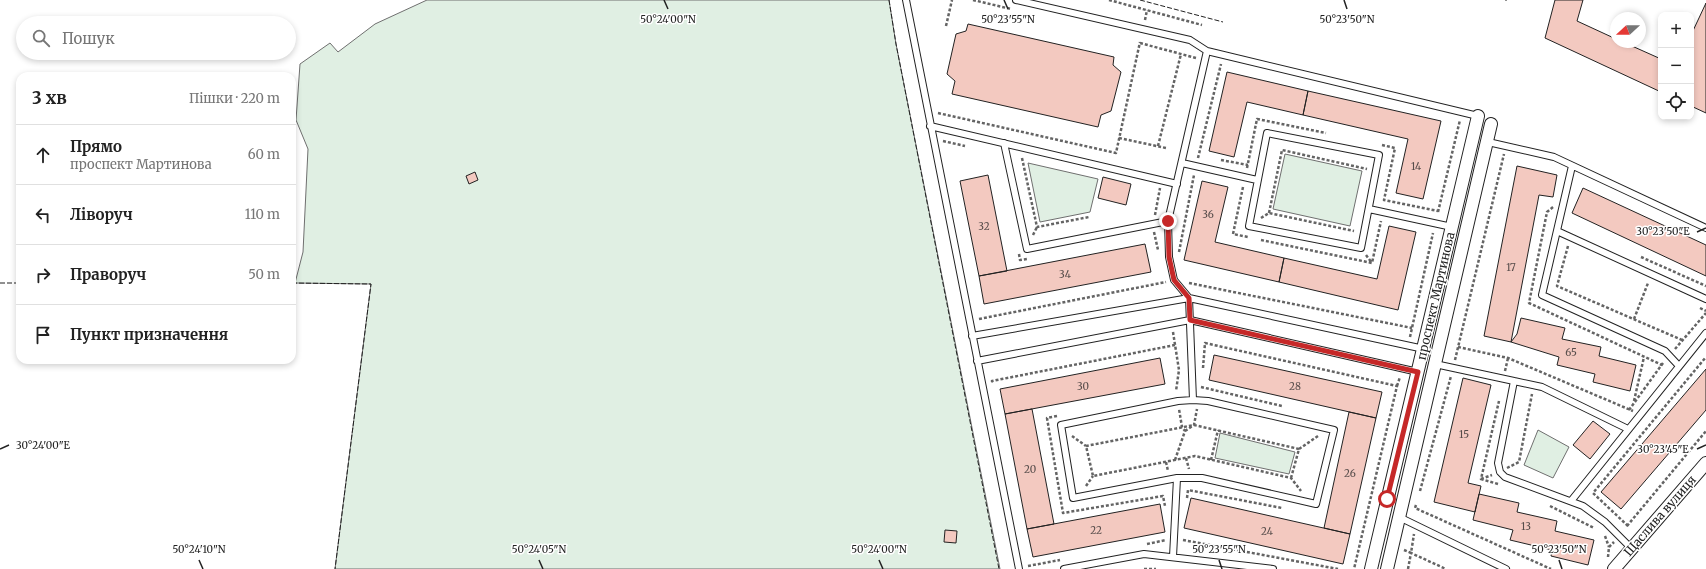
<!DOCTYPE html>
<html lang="uk">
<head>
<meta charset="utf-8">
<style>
	:root { --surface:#fff; --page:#f6f6f6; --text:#222; --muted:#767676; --line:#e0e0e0 }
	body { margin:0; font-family:Merriweather,serif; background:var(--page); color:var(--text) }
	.controls { position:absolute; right:12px; top:12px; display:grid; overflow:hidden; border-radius:8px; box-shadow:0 2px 6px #0003 }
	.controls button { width:36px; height:36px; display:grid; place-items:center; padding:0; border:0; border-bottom:1px solid var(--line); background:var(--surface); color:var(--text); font:20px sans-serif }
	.compass { position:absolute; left:1610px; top:12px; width:36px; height:36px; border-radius:50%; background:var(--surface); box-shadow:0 2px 6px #0003; rotate:249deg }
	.stop { position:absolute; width:12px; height:12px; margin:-9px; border:3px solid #c62828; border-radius:50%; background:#fff }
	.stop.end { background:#c62828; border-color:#fff; box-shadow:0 1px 4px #0008 }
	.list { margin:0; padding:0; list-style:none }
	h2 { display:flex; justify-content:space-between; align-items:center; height:52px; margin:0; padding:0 16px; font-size:17px }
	h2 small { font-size:13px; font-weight:400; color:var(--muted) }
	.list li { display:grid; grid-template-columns:26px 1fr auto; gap:12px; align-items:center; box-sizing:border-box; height:60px; padding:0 16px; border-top:1px solid var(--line) }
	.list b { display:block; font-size:15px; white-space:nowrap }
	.list p { margin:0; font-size:13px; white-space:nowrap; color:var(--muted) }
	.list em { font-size:13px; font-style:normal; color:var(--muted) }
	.icon { flex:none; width:22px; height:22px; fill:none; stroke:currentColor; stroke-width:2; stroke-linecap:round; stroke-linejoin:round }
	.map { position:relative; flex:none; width:1706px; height:569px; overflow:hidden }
	.search { position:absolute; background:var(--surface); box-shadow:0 2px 6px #0003; left:16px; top:16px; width:280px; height:44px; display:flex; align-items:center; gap:10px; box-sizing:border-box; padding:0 14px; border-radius:22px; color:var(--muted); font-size:15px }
	.panel { position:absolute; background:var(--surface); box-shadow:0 2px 6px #0003; left:16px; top:72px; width:280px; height:292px; border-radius:12px }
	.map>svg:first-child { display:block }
	.green { fill:#e0efe3; stroke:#6f6f6f }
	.building { fill:#f3c9c0; stroke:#222 }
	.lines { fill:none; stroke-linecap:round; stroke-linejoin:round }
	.lane-casing { stroke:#222; stroke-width:8 }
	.street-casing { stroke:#222; stroke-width:14 }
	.path { stroke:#646464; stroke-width:2.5; stroke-dasharray:3 2; stroke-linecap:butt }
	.lane { stroke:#fff; stroke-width:6 }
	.street { stroke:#fff; stroke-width:12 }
	.fence { stroke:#222; stroke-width:1; stroke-dasharray:5 2; stroke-linecap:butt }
	.route { stroke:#c62828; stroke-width:5 }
	.ticks { fill:none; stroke:#222; stroke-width:1.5 }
	.labels { text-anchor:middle; stroke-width:3; stroke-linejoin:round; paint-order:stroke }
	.number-label { font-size:10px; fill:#564c4a }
	.street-label { font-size:12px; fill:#222; stroke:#fff }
	.ticks-label { font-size:10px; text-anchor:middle; fill:#222; stroke:#fff; stroke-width:3; stroke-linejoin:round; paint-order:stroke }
</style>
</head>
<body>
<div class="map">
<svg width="1706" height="569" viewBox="0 0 1706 569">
	<rect width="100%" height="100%" fill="#fff"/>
	<!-- green -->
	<path class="green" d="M427,0H889L896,44L1000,569H335L371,284L295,283L303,252L308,149L296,120L300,64L330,43L338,52L375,24Z
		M1285,154L1362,171L1350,226L1273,209Z
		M1028,163L1098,179L1090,212L1040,222Z
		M1538,430L1569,447L1553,478L1524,465Z
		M1220,433L1295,452L1289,474L1215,458Z"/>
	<!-- building -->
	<path class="building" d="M1555,0H1583L1577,21L1616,39V42H1623L1661,59V92L1545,38Z
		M1706,3V113L1691,106V35Z
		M968,24L1114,57L1113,65L1121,72L1111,111L1101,115L1098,127L952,94L955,81L947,74L956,34L966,31Z
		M1227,72L1308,91L1303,115L1247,102L1234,157L1209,151Z
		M1308,91L1441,121L1423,199L1396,193L1408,139L1303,115Z
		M1517,166L1557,175L1553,197L1539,195L1511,342L1484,336Z
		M475,172L478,180L469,184L466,176Z
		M988,175L1007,271L979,276L960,181Z
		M1103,177L1131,184L1126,205L1098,198Z
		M1202,181L1228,187L1215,242L1284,258L1279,282L1184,260Z
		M1583,188L1706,245V276L1572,213Z
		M1389,226L1416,232L1398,310L1279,282L1284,258L1377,279Z
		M1145,244L1151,272L984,304L979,276Z
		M1521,318L1565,328L1562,339L1601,347L1599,356L1636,365L1630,391L1593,382L1595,374L1557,365L1559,357L1511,342L1517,334Z
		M1214,355L1382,392L1376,418L1209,380Z
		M1160,358L1165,384L1005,414L1000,389Z
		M1706,369V410L1621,509L1601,492Z
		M1463,378L1491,385L1468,483L1481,486L1475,512L1434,502Z
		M1032,409L1054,524L1027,529L1005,414Z
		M1349,412L1376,418L1350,534L1324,528Z
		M1593,421L1610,434L1590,459L1573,445Z
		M1479,494L1519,503L1517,512L1557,521L1555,531L1594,540L1588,565L1551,556L1552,550L1510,540L1513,530L1473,520Z
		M1191,498L1350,534L1343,564L1184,528Z
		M1160,504L1165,532L1033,557L1027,529Z
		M945,530L957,531L956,543L944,542Z"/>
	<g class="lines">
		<defs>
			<path id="lane" d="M906,0L1019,569
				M1016,0L1190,40L1207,51L1478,116
				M930,126L1177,184
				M1267,133L1379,155L1361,248L1249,226Z
				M1488,142L1554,157L1706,228
				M1004,143L1027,249L1168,221
				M1182,163L1257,180
				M1572,166L1542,295L1665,351L1679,366
				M1369,209L1452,227
				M1557,231L1706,299
				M972,336L1189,298L1424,349
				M977,361L1190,320L1418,372
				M1435,364L1514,381L1498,463L1500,472L1505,477L1583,506L1605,522L1631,548
				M1514,381L1542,387L1628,429
				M1193,400L1208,401L1334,430L1316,504L1202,478H1177L1073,498L1061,425L1178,401Z
				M1193,400L1189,298L1174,280L1169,257L1168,221L1207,51
				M1571,501L1706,333
				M1399,517L1506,569
				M1173,557L1177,478
				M1064,569L1144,554L1273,569"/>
			<path id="street" d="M1371,569L1478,116
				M1387,569L1491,124
				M1614,569L1706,463"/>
		</defs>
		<!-- lane casing -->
		<use href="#lane" class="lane-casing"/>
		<!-- street casing -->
		<use href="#street" class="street-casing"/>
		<!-- path -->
		<path class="path" d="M973,0L1011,9
			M1109,0L1202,25
			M1145,20L1147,10
			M946,26L952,0
			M1140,43L1196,58
			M938,113L1116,153L1140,42
			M1119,138L1166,148
			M943,141L965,146
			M1382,145L1395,148L1384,200L1438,211
			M1158,146L1181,54
			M1022,158L1037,227L1089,217
			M1198,158L1221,64
			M1221,160L1248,165
			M1247,168L1257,119L1326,133
			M1243,187L1233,234L1248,237
			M1553,207L1547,212L1529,303L1662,365
			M1438,212L1460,120
			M1269,213L1282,150L1367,169
			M1155,215L1160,188
			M1261,218L1269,213L1354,231
			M1154,232L1158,250
			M1033,235L1037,227
			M1261,240L1372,263L1381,221
			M1568,246L1557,286L1682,340
			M1179,252L1194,175
			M1019,254L1020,260L1027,259
			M1366,255L1372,263
			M1641,257L1706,286
			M1189,283L1412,328
			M1700,308L1706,311
			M979,319L1166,282
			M1634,319L1648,283
			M1173,332L1179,370L1176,391
			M1410,337L1433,233
			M1458,347L1508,358L1633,411
			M1675,349L1706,313
			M1455,360L1504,154
			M1203,368L1205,343L1397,386L1354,569
			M1505,371L1508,358
			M993,382L992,381L1175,345
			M1397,386L1400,377
			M1201,387L1282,406
			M1634,401L1644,357
			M1629,410L1663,363
			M1057,416L1047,418L1063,513L1163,496L1165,506
			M1185,431L1194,425L1197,409
			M1072,436L1086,446
			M1299,449L1318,436
			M1186,458L1189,469
			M1175,460L1185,431L1182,427L1179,409
			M1211,460L1218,430
			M1166,462L1168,471
			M1507,468L1519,462L1532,394
			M1291,478L1299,449L1194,425L1086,446L1093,476L1195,456L1291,478L1301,491
			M1481,479L1492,475
			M1498,484L1481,479L1499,401
			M1086,486L1093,476
			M1420,491L1451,376
			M1187,498L1188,490L1282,508
			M1416,505L1415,508L1551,569
			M1550,506L1594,528
			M1627,526L1706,431
			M1628,526L1593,493L1706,357
			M1605,536L1609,547
			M1183,540L1338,569
			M1147,544L1166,540
			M1404,550L1411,553L1414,534
			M1608,557L1609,547L1614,542
			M1028,566L1060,560
			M1144,569H1156
			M1408,569L1411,553L1446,569"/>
		<!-- lane -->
		<use href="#lane" class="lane"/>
		<!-- street -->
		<use href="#street" class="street"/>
		<!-- fence -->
		<path class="fence" d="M889,0L896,44L999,569
			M1140,0L1223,22
			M1505,0H1507
			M0,283H20
			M292,283L371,284L335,569"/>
	</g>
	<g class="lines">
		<!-- route -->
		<path class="route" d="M1168,221L1169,257L1174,280L1189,298L1190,320L1418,372L1387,499"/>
	</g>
	<!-- ticks -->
	<path class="ticks" d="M664,0L668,9M1004,0L1008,9M1344,0L1347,9M1697,232L1706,228M0,449L9,445M1697,449L1706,445M199,560L203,569M539,560L543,569M879,560L883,569M1219,560L1222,569M1559,560L1562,569"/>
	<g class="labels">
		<!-- number labels -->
		<g class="number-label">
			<text x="1416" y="170">14</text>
			<text x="1208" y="218">36</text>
			<text x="984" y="230">32</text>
			<text x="1511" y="271">17</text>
			<text x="1065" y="278">34</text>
			<text x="1571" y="356">65</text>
			<text x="1083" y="390">30</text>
			<text x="1295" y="390">28</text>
			<text x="1464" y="438">15</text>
			<text x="1030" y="473">20</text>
			<text x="1350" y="477">26</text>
			<text x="1526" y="530">13</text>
			<text x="1096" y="534">22</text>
			<text x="1267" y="535">24</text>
		</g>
		<!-- street labels -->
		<g class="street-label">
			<text transform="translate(1436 296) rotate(-77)" y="4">проспект Мартинова</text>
			<text transform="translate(1660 516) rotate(-49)" y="4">Щаслива вулиця</text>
		</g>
	</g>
	<g class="ticks-label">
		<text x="668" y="23">50°24'00"N</text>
		<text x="1008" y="23">50°23'55"N</text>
		<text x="1347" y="23">50°23'50"N</text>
		<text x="1663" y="235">30°23'50"E</text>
		<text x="43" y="449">30°24'00"E</text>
		<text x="1663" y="453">30°23'45"E</text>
		<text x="199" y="553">50°24'10"N</text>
		<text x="539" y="553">50°24'05"N</text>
		<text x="879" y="553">50°24'00"N</text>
		<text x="1219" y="553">50°23'55"N</text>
		<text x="1559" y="553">50°23'50"N</text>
	</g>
</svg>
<div class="controls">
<button>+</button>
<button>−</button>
<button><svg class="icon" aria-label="locate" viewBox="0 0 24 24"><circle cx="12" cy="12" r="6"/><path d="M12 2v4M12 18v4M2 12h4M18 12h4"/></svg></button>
</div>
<svg class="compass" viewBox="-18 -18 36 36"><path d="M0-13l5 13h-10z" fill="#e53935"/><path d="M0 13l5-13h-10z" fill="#767676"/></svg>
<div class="stop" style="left:1387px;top:499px"></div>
<div class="stop end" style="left:1168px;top:221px"></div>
<div class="search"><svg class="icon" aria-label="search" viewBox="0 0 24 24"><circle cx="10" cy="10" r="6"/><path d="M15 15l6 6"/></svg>Пошук</div>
<section class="panel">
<h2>3 хв<small>Пішки · 220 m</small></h2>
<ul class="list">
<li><svg class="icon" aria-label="ahead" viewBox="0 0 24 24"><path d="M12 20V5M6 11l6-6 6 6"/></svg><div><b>Прямо</b><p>проспект Мартинова</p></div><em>60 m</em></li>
<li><svg class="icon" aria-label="left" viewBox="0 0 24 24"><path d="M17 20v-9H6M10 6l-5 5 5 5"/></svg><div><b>Ліворуч</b></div><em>110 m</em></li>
<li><svg class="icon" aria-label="right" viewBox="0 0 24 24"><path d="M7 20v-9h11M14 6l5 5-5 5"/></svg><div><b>Праворуч</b></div><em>50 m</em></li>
<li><svg class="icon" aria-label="arrive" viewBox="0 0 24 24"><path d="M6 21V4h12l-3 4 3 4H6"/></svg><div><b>Пункт призначення</b></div></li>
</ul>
</section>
</div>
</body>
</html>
